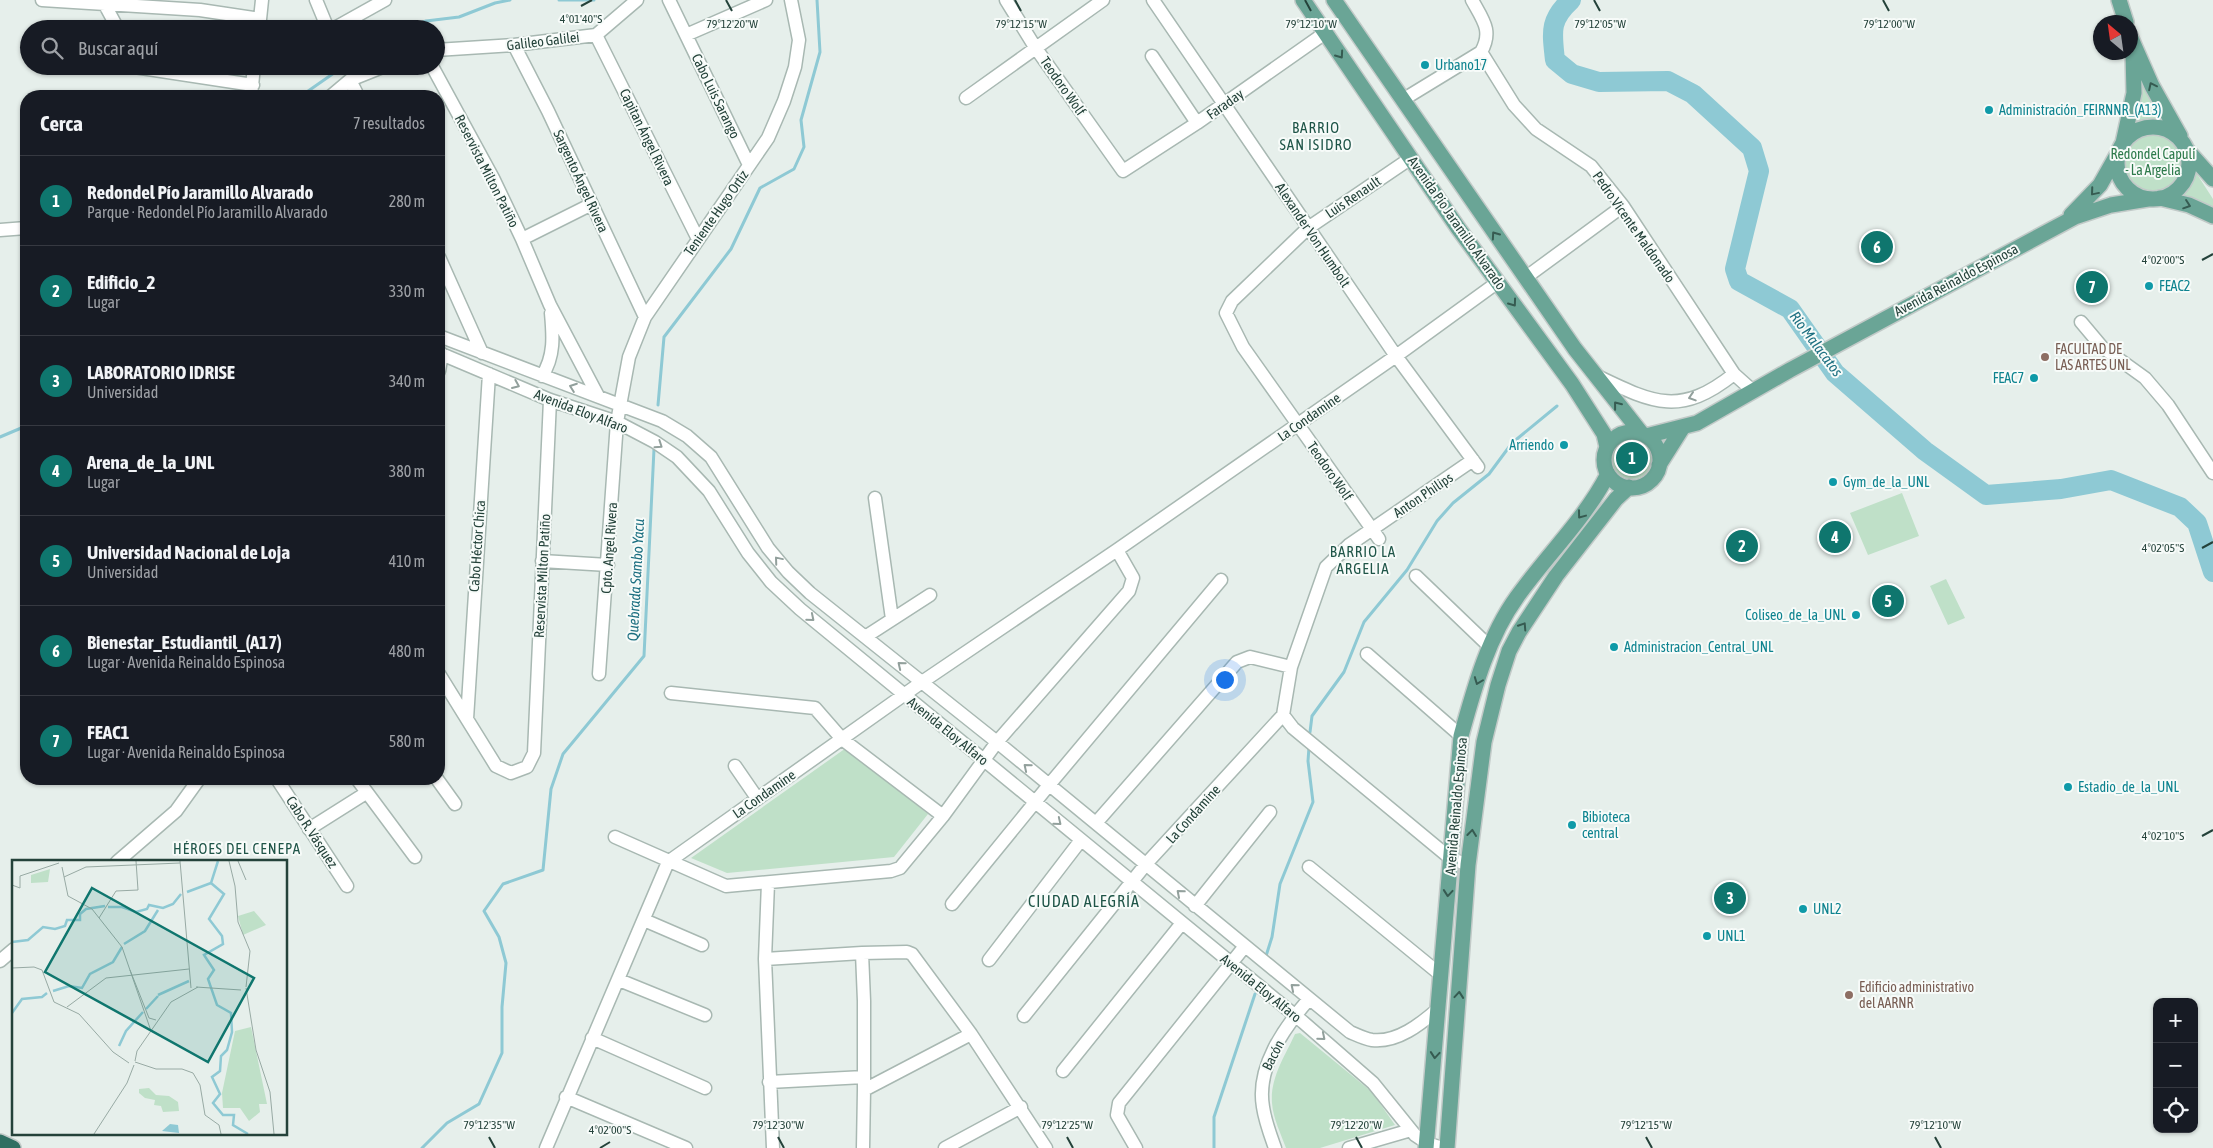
<!DOCTYPE html>
<html lang="es">
<head>
<meta charset="utf-8">
<style>
	:root { --surface:#171b24; --page:#242831; --text:#f1f3f6; --muted:#9ea1a6; --line:#363941; --accent:#0f766e }
	body { margin:0; font-family:"Asap Condensed",sans-serif; background:var(--page); color:var(--text) }
	.controls { position:absolute; right:15px; bottom:15px; display:grid; overflow:hidden; border-radius:10px; box-shadow:0 1px 4px #0004 }
	.controls button { width:45px; height:45px; display:grid; place-items:center; padding:0; border:0; border-bottom:1px solid var(--line); background:var(--surface); color:var(--text); font:25px sans-serif }
	.compass { position:absolute; left:2093px; top:15px; width:45px; height:45px; border-radius:50%; background:var(--surface); box-shadow:0 1px 4px #0004; rotate:331deg }
	.you { position:absolute; left:1224px; top:679px; width:18px; height:18px; margin:-12px; border:4px solid #fff; border-radius:50%; background:#1a73e8; box-shadow:0 0 0 8px #1a73e833 }
	.badge { display:grid; place-items:center; width:32px; height:32px; border-radius:50%; background:var(--accent); color:#fff; font-size:16px; font-weight:700 }
	.pin { position:absolute; translate:-50% -50%; border:2px solid #fff; box-shadow:0 1px 5px #0006 }
	.list { margin:0; padding:0; list-style:none }
	h2 { display:flex; justify-content:space-between; align-items:center; height:65px; margin:0; padding:0 20px; font-size:21px }
	h2 small { font-size:16px; font-weight:400; color:var(--muted) }
	.list li { display:grid; grid-template-columns:32px 1fr auto; gap:15px; align-items:center; box-sizing:border-box; height:90px; padding:0 20px; border-top:1px solid var(--line) }
	.list b { display:block; font-size:19px; white-space:nowrap }
	.list p { margin:0; font-size:16px; white-space:nowrap; color:var(--muted) }
	.list em { font-size:16px; font-style:normal; color:var(--muted) }
	.icon { flex:none; width:28px; height:28px; fill:none; stroke:currentColor; stroke-width:2; stroke-linecap:round; stroke-linejoin:round }
	.map { position:relative; flex:none; width:2213px; height:1148px; overflow:hidden }
	.search { position:absolute; background:var(--surface); box-shadow:0 1px 4px #0004; left:20px; top:20px; width:425px; height:55px; display:flex; align-items:center; gap:12px; box-sizing:border-box; padding:0 18px; border-radius:28px; color:var(--muted); font-size:19px }
	.panel { position:absolute; background:var(--surface); box-shadow:0 1px 4px #0004; left:20px; top:90px; width:425px; height:695px; border-radius:20px }
	.map>svg:first-child { display:block }
	.green { fill:#bfe0c8 }
	.lines { fill:none; stroke-linecap:round; stroke-linejoin:round }
	.stream { stroke:#8ec9d4; stroke-width:3 }
	.river { stroke:#8ec9d4; stroke-width:20 }
	.minor-casing { stroke:#a8b8b2; stroke-width:15 }
	.major-casing { stroke:#c2cac8; stroke-width:18 }
	.highway-casing { stroke:#c2cac8; stroke-width:18 }
	.minor { stroke:#fff; stroke-width:12 }
	.major { stroke:#6aa596; stroke-width:15 }
	.highway { stroke:#2f6f62; stroke-width:15 }
	.oneway { stroke:#365b51 }
	.oneway2 { stroke:#92a09c }
	.ticks { fill:none; stroke:#24423a; stroke-width:2 }
	.culture-dot { fill:#0f9aa8; stroke:#f7fbf9; stroke-width:2 }
	.education-dot { fill:#8d6e63; stroke:#f7fbf9; stroke-width:2 }
	.labels { text-anchor:middle; stroke-width:4; stroke-linejoin:round; paint-order:stroke }
	.street-label { font-size:14px; fill:#24423a; stroke:#f7fbf9 }
	.culture-label { font-size:14px; fill:#0d838f; stroke:#f7fbf9; text-anchor:start }
	.park-label { font-size:14px; fill:#2d7a4b; stroke:#f7fbf9 }
	.education-label { font-size:14px; fill:#785e54; stroke:#f7fbf9; text-anchor:start }
	.neighbourhood-label { font-size:15px; letter-spacing:1px; fill:#1f5548; stroke:#f7fbf9 }
	.water-label { font-size:15px; font-style:italic; fill:#1c6f80; stroke:#f7fbf9 }
	.quarter-label { font-size:16px; letter-spacing:1px; fill:#1f5548; stroke:#f7fbf9 }
	.inset-river { fill:none; stroke:#8ec9d4; stroke-width:2.5 }
	.inset-road { fill:none; stroke:#98aaa4; stroke-width:1 }
	.view { fill:#0f766e; fill-opacity:0.15; stroke:#0f766e; stroke-width:2.5 }
	.inset-edge { fill:none; stroke:#24423a; stroke-width:2.5 }
	.ticks-label { font-size:12px; text-anchor:middle; fill:#24423a; stroke:#f7fbf9; stroke-width:4; stroke-linejoin:round; paint-order:stroke }
</style>
</head>
<body>
<div class="map">
<svg width="2213" height="1148" viewBox="0 0 2213 1148">
	<rect width="100%" height="100%" fill="#e6efeb"/>
	<!-- green -->
	<path class="green" d="M2140,75L2146,93L2162,121L2152,119L2135,125Z
		M2124 162a29 29 0 1 1 58 0a29 29 0 1 1-58 0Z
		M2195,171L2213,199V207L2183,194L2192,182Z
		M1612 459a20 20 0 1 1 40 0a20 20 0 1 1-40 0Z
		M1902,493L1919,536L1868,555L1850,513Z
		M1946,579L1965,618L1948,625L1930,586Z
		M846,748L928,814L894,857L727,873L691,858Z
		M1300,1033L1372,1092L1395,1125L1320,1148H1286C1281,1134 1273,1118 1272,1103C1270,1078 1285,1056 1295,1034Z"/>
	<g class="lines">
		<!-- stream -->
		<path class="stream" d="M559,0H594
			M405,29L426,21L459,17L495,3L510,0
			M301,96L344,66
			M658,405L664,337L731,249L760,188L794,169L804,147L801,120L820,52L817,0
			M0,437L26,426
			M1310,732L1312,716L1344,672L1364,622L1407,570L1437,521L1453,503L1489,474L1512,443L1557,406
			M1266,956L1272,937L1280,884L1313,802L1308,761L1309,747
			M422,1148L447,1123L479,1104L502,1053V1007L506,963L499,937L484,911L503,884L543,870L551,789L563,754L644,656L654,449
			M1214,1148V1117L1255,994"/>
		<!-- river -->
		<path class="river" d="M1571,0C1549,20 1552,32 1555,60L1572,74L1599,82L1668,81L1693,94L1752,148L1759,171L1735,269L1739,281L1790,309L1835,373L1925,451L1986,495L2061,489L2111,480L2180,507L2197,523L2213,572"/>
		<defs>
			<path id="minor" d="M42,0L200,10L260,19
				M316,0L328,29
				M669,0L749,165
				M1006,0L1035,47L1123,171L1197,123L1325,33
				M1153,0L1396,356L1478,467
				M1472,0C1483,20 1493,31 1481,52L1514,105L1536,129L1591,166L1623,206L1734,374L1753,391
				M105,5L118,29
				M259,29L262,0
				M333,29L385,0
				M596,35L698,239
				M686,35L766,0
				M514,45L548,111L645,317
				M436,50L514,45L596,35L637,0
				M1152,56L1197,123
				M128,66L253,85
				M432,66L493,178L522,239L550,305L598,396
				M350,80L358,96
				M251,96L254,66
				M331,96L350,80L385,66
				M966,98L1103,0
				M1404,99L1481,52
				M0,230L26,228
				M522,239L592,204
				M439,257L482,353
				M1525,278L1623,206
				M2081,322L2102,347L2145,378L2168,405L2213,473
				M439,336L662,421L687,436L711,457L768,548L788,572L810,593L997,742L1350,1032C1357,1035 1365,1039 1372,1040C1397,1043 1421,1024 1439,1008
				M439,353L550,400L617,422L655,442L677,457L709,491L748,553L771,582L800,609L1303,1022L1373,1083L1415,1135L1427,1143L1442,1148
				M439,371L442,354
				M542,376C555,356 553,335 551,313
				M1597,376C1653,403 1680,417 1734,374
				M875,498L892,619
				M1379,539L1243,347L1226,313L1232,301L1308,228L1411,158
				M542,561L608,565
				M1416,576L1490,647
				M865,637L930,595
				M1367,654L1461,736
				M439,674L496,766L511,773L527,767L534,753L550,400
				M599,674L617,422L629,357L645,317L768,138L784,101L795,67L799,40L791,0
				M671,693L815,708L842,739L943,816
				M1283,715L1293,728L1450,858L1468,865
				M467,719L489,374
				M735,766L757,798
				M277,779L347,886
				M357,779L415,857
				M437,779L455,804
				M1096,823L1237,662L1250,657L1291,667L1326,567L1349,545L1473,460
				M309,829L366,793
				M615,837L726,886L891,871L900,868L943,816L997,742L1129,591L1133,578L1117,550
				M117,862L176,811L199,779
				M1309,867L1441,975
				M768,883L765,959L773,1148
				M952,904L1049,785L1221,580
				M1195,906L1270,812
				M644,920L702,945
				M862,953L864,1001V1090L971,1034
				M765,959L862,953L907,952L912,954L971,1034L1046,1148
				M989,960L1081,840
				M0,961L14,949
				M619,980L705,1015
				M1024,1016L1146,864L1283,715L1291,667
				M592,1038L705,1088
				M1063,1071L1182,923
				M769,1082L864,1077
				M566,1097L686,1148
				M546,1148L668,862L922,682L1117,550L1396,356L1498,282
				M863,1148L864,1090
				M945,1148L1021,1107
				M1136,1148L1117,1115L1119,1103L1245,946
				M1275,1148C1270,1134 1265,1121 1263,1107C1256,1067 1284,1028 1309,999
				M1349,1148L1411,1130"/>
			<path id="major" d="M1303,0L1458,228L1572,384L1604,434L1607,447
				M1334,0L1575,349L1642,434
				M2119,0L2126,22
				M2130,36L2152,86L2180,136
				M2117 163a36 36 0 1 1 72 0a36 36 0 1 1-72 0Z
				M2123,143L2134,93L2133,53
				M2187,150L2213,179
				M2160,198L2189,205L2213,216
				M2071,215L2100,185L2117,155
				M1604 460a28 28 0 1 1 56 0a28 28 0 1 1-56 0Z
				M1646,436L1697,423L1790,370L2075,217L2111,205L2148,199
				M1659,465L1683,427
				M1426,1148L1461,736C1474,689 1488,637 1517,597C1546,556 1585,519 1608,474
				M1447,1148L1468,865L1484,742L1498,685L1509,651L1519,632L1556,576L1616,499L1629,487"/>
			<path id="highway" d="M0,1142L13,1148"/>
		</defs>
		<!-- minor casing -->
		<use href="#minor" class="minor-casing"/>
		<!-- major casing -->
		<use href="#major" class="major-casing"/>
		<!-- highway casing -->
		<use href="#highway" class="highway-casing"/>
		<!-- minor -->
		<use href="#minor" class="minor"/>
		<!-- major -->
		<use href="#major" class="major"/>
		<!-- highway -->
		<use href="#highway" class="highway"/>
	</g>
	<!-- one-way arrows -->
	<defs><path id="oneway-chevron" d="M-2-3.5L2.5 0L-2 3.5" fill="none" stroke-width="1.6" stroke-linecap="round" stroke-linejoin="round" transform="scale(1.25)"/></defs>
	<g class="oneway">
		<use href="#oneway-chevron" transform="translate(1340 55) rotate(55)"/>
		<use href="#oneway-chevron" transform="translate(2152 86) rotate(-116)"/>
		<use href="#oneway-chevron" transform="translate(2094 192) rotate(130)"/>
		<use href="#oneway-chevron" transform="translate(2187 205) rotate(19)"/>
		<use href="#oneway-chevron" transform="translate(1495 235) rotate(-125)"/>
		<use href="#oneway-chevron" transform="translate(1513 303) rotate(54)"/>
		<use href="#oneway-chevron" transform="translate(1617 405) rotate(-128)"/>
		<use href="#oneway-chevron" transform="translate(1581 515) rotate(127)"/>
		<use href="#oneway-chevron" transform="translate(1523 626) rotate(-57)"/>
		<use href="#oneway-chevron" transform="translate(1478 681) rotate(111)"/>
		<use href="#oneway-chevron" transform="translate(1472 833) rotate(-83)"/>
		<use href="#oneway-chevron" transform="translate(1448 893) rotate(95)"/>
		<use href="#oneway-chevron" transform="translate(1459 995) rotate(-85)"/>
		<use href="#oneway-chevron" transform="translate(1435 1055) rotate(95)"/>
	</g>
	<g class="oneway2">
		<use href="#oneway-chevron" transform="translate(516 385) rotate(23)"/>
		<use href="#oneway-chevron" transform="translate(573 387) rotate(-160)"/>
		<use href="#oneway-chevron" transform="translate(1692 397) rotate(162)"/>
		<use href="#oneway-chevron" transform="translate(659 445) rotate(34)"/>
		<use href="#oneway-chevron" transform="translate(778 560) rotate(-130)"/>
		<use href="#oneway-chevron" transform="translate(811 618) rotate(40)"/>
		<use href="#oneway-chevron" transform="translate(901 665) rotate(-141)"/>
		<use href="#oneway-chevron" transform="translate(1027 767) rotate(-140)"/>
		<use href="#oneway-chevron" transform="translate(1058 822) rotate(39)"/>
		<use href="#oneway-chevron" transform="translate(1180 893) rotate(-139)"/>
		<use href="#oneway-chevron" transform="translate(1294 987) rotate(-140)"/>
		<use href="#oneway-chevron" transform="translate(1322 1037) rotate(40)"/>
	</g>
	<!-- ticks -->
	<path class="ticks" d="M726,0L732,11M1015,0L1021,11M1305,0L1311,11M1594,0L1600,11M1883,0L1889,11M581,6L592,0M2202,260L2213,254M2202,548L2213,542M2202,836L2213,830M489,1137L495,1148M778,1137L784,1148M1067,1137L1073,1148M1356,1137L1362,1148M1646,1137L1652,1148M1935,1137L1941,1148M600,1148L610,1142"/>
	<!-- markers -->
	<g class="culture-dot">
		<circle cx="1425" cy="65" r="5"/>
		<circle cx="1989" cy="110" r="5"/>
		<circle cx="2149" cy="286" r="5"/>
		<circle cx="2034" cy="378" r="5"/>
		<circle cx="1564" cy="445" r="5"/>
		<circle cx="1833" cy="482" r="5"/>
		<circle cx="1856" cy="615" r="5"/>
		<circle cx="1614" cy="647" r="5"/>
		<circle cx="2068" cy="787" r="5"/>
		<circle cx="1572" cy="825" r="5"/>
		<circle cx="1803" cy="909" r="5"/>
		<circle cx="1707" cy="936" r="5"/>
	</g>
	<g class="education-dot">
		<circle cx="2045" cy="357" r="5"/>
		<circle cx="1849" cy="995" r="5"/>
	</g>
	<g class="labels">
		<!-- street labels -->
		<g class="street-label">
			<text transform="translate(543 41) rotate(-7)" y="5">Galileo Galilei</text>
			<text transform="translate(1063 86) rotate(55)" y="5">Teodoro Wolf</text>
			<text transform="translate(716 96) rotate(64)" y="5">Cabo Luis Sarango</text>
			<text transform="translate(1225 104) rotate(-35)" y="5">Faraday</text>
			<text transform="translate(647 137) rotate(64)" y="5">Capitan Ángel Rivera</text>
			<text transform="translate(487 171) rotate(63)" y="5">Reservista Milton Patiño</text>
			<text transform="translate(581 181) rotate(65)" y="5">Sargento Ángel Rivera</text>
			<text transform="translate(1353 197) rotate(-34)" y="5">Luis Renault</text>
			<text transform="translate(716 213) rotate(-55)" y="5">Teniente Hugo Ortiz</text>
			<text transform="translate(1457 223) rotate(55)" y="5">Avenida Pío Jaramillo Alvarado</text>
			<text transform="translate(1634 227) rotate(55)" y="5">Pedro Vicente Maldonado</text>
			<text transform="translate(1313 235) rotate(56)" y="5">Alexander Von Humbolt</text>
			<text transform="translate(1956 280) rotate(-28)" y="5">Avenida Reinaldo Espinosa</text>
			<text transform="translate(581 411) rotate(21)" y="5">Avenida Eloy Alfaro</text>
			<text transform="translate(1309 417) rotate(-35)" y="5">La Condamine</text>
			<text transform="translate(1330 471) rotate(55)" y="5">Teodoro Wolf</text>
			<text transform="translate(1423 495) rotate(-34)" y="5">Anton Philips</text>
			<text transform="translate(477 546) rotate(-86)" y="5">Cabo Héctor Chica</text>
			<text transform="translate(609 548) rotate(-86)" y="5">Cpto. Angel Rivera</text>
			<text transform="translate(542 576) rotate(-87)" y="5">Reservista Milton Patiño</text>
			<text transform="translate(948 731) rotate(39)" y="5">Avenida Eloy Alfaro</text>
			<text transform="translate(764 794) rotate(-35)" y="5">La Condamine</text>
			<text transform="translate(1456 806) rotate(-85)" y="5">Avenida Reinaldo Espinosa</text>
			<text transform="translate(1193 814) rotate(-48)" y="5">La Condamine</text>
			<text transform="translate(312 832) rotate(57)" y="5">Cabo R. Vásquez</text>
			<text transform="translate(1261 988) rotate(39)" y="5">Avenida Eloy Alfaro</text>
			<text transform="translate(1273 1055) rotate(-63)" y="5">Bacón</text>
		</g>
		<!-- culture labels -->
		<g class="culture-label">
			<text x="1435" y="70">Urbano17</text>
			<text x="1999" y="115">Administración_FEIRNNR_(A13)</text>
			<text x="2159" y="291">FEAC2</text>
			<text x="2024" y="383" text-anchor="end">FEAC7</text>
			<text x="1554" y="450" text-anchor="end">Arriendo</text>
			<text x="1843" y="487">Gym_de_la_UNL</text>
			<text x="1846" y="620" text-anchor="end">Coliseo_de_la_UNL</text>
			<text x="1624" y="652">Administracion_Central_UNL</text>
			<text x="2078" y="792">Estadio_de_la_UNL</text>
			<text x="1582" y="822">Bibioteca<tspan x="1582" dy="16">central</tspan></text>
			<text x="1813" y="914">UNL2</text>
			<text x="1717" y="941">UNL1</text>
		</g>
		<!-- park labels -->
		<g class="park-label">
			<text x="2153" y="159">Redondel Capulí<tspan x="2153" dy="16">- La Argelia</tspan></text>
		</g>
		<!-- education labels -->
		<g class="education-label">
			<text x="2055" y="354">FACULTAD DE<tspan x="2055" dy="16">LAS ARTES UNL</tspan></text>
			<text x="1859" y="992">Edificio administrativo<tspan x="1859" dy="16">del AARNR</tspan></text>
		</g>
		<!-- neighbourhood labels -->
		<g class="neighbourhood-label">
			<text x="1316" y="133">BARRIO<tspan x="1316" dy="17">SAN ISIDRO</tspan></text>
			<text x="1363" y="557">BARRIO LA<tspan x="1363" dy="17">ARGELIA</tspan></text>
			<text x="237" y="854">HÉROES DEL CENEPA</text>
		</g>
		<!-- water labels -->
		<g class="water-label">
			<text transform="translate(1816 344) rotate(53)" y="5">Rio Malacatos</text>
			<text transform="translate(636 580) rotate(-87)" y="5">Quebrada Sambo Yacu</text>
		</g>
		<!-- quarter labels -->
		<g class="quarter-label">
			<text x="1084" y="907">CIUDAD ALEGRÍA</text>
		</g>
	</g>
	<!-- overview -->
	<g transform="translate(12 860)">
		<rect width="275" height="275" fill="#e6efeb"/>
		<path d="M38,9L36,22L19,23V15ZM242,51L254,65L231,75L226,56ZM239,167L255,244H247L248,252L237,261L228,248H211L210,233L223,171ZM137,228L144,235L157,236L166,242L167,251L151,252L149,246L142,245L143,240L133,238L127,233V229Z" fill="#bfe0c8"/>
		<path d="M158,264L166,265L167,273L150,271Z" fill="#8ec9d4"/>
		<path class="inset-river" d="M206,1L199,23L212,34L197,59L210,76L211,84L192,95L202,110L196,119L205,145L219,153L220,172L215,190L209,196L208,211L200,217L208,234L201,243L211,255H222L221,265L236,274M175,32L199,23M96,47H110L124,52L135,49L137,45L151,48L161,44L169,34M0,82L16,80L31,67L43,69L53,66L55,60H68V54L74,49L93,46M112,84L133,71L146,50M41,131L57,126L70,128L78,114L101,102L110,87M146,135L177,121M134,149L146,136M0,153L10,139L30,137L35,133M107,186L114,171L131,152"/>
		<path class="inset-road" d="M168,1L179,128M217,1L223,26L226,62L238,91L234,127M226,1L234,20M50,7L56,36L80,49L110,87L139,171M52,17L74,7L168,3M0,25L8,28V16L47,3M87,58L104,31L126,30L124,1M0,108L22,107L30,110L42,142L67,154L101,192L117,203M118,110L137,158L144,160M184,127L229,130M234,128L244,190L258,232L262,274M55,147L94,118L177,109M123,201L125,191L159,142L186,127M123,202L144,209H170L181,213L188,225L193,255L207,265L209,274M82,274L115,223L122,205"/>
		<path class="view" d="M80,28L242,118L196,202L33,112Z"/>
		<rect width="275" height="275" class="inset-edge"/>
	</g>
	<g class="ticks-label">
		<text x="581" y="23">4°01'40"S</text>
		<text x="1021" y="28">79°12'15"W</text>
		<text x="1311" y="28">79°12'10"W</text>
		<text x="1600" y="28">79°12'05"W</text>
		<text x="1889" y="28">79°12'00"W</text>
		<text x="732" y="28">79°12'20"W</text>
		<text x="2163" y="264">4°02'00"S</text>
		<text x="2163" y="552">4°02'05"S</text>
		<text x="2163" y="840">4°02'10"S</text>
		<text x="489" y="1129">79°12'35"W</text>
		<text x="778" y="1129">79°12'30"W</text>
		<text x="1067" y="1129">79°12'25"W</text>
		<text x="1356" y="1129">79°12'20"W</text>
		<text x="1646" y="1129">79°12'15"W</text>
		<text x="1935" y="1129">79°12'10"W</text>
		<text x="610" y="1134">4°02'00"S</text>
	</g>
</svg>
<div class="controls">
<button>+</button>
<button>−</button>
<button><svg class="icon" aria-label="locate" viewBox="0 0 24 24"><circle cx="12" cy="12" r="6"/><path d="M12 2v4M12 18v4M2 12h4M18 12h4"/></svg></button>
</div>
<svg class="compass" viewBox="-18 -18 36 36"><path d="M0-13l5 13h-10z" fill="#e53935"/><path d="M0 13l5-13h-10z" fill="#9ea1a6"/></svg>
<div class="you"></div>
<div class="pin badge" style="left:1632px;top:458px">1</div>
<div class="pin badge" style="left:1742px;top:546px">2</div>
<div class="pin badge" style="left:1730px;top:898px">3</div>
<div class="pin badge" style="left:1835px;top:537px">4</div>
<div class="pin badge" style="left:1888px;top:601px">5</div>
<div class="pin badge" style="left:1877px;top:247px">6</div>
<div class="pin badge" style="left:2092px;top:287px">7</div>
<div class="search"><svg class="icon" aria-label="search" viewBox="0 0 24 24"><circle cx="10" cy="10" r="6"/><path d="M15 15l6 6"/></svg>Buscar aquí</div>
<section class="panel">
<h2>Cerca<small>7 resultados</small></h2>
<ul class="list">
<li><span class="badge">1</span><div><b>Redondel Pío Jaramillo Alvarado</b><p>Parque · Redondel Pío Jaramillo Alvarado</p></div><em>280 m</em></li>
<li><span class="badge">2</span><div><b>Edificio_2</b><p>Lugar</p></div><em>330 m</em></li>
<li><span class="badge">3</span><div><b>LABORATORIO IDRISE</b><p>Universidad</p></div><em>340 m</em></li>
<li><span class="badge">4</span><div><b>Arena_de_la_UNL</b><p>Lugar</p></div><em>380 m</em></li>
<li><span class="badge">5</span><div><b>Universidad Nacional de Loja</b><p>Universidad</p></div><em>410 m</em></li>
<li><span class="badge">6</span><div><b>Bienestar_Estudiantil_(A17)</b><p>Lugar · Avenida Reinaldo Espinosa</p></div><em>480 m</em></li>
<li><span class="badge">7</span><div><b>FEAC1</b><p>Lugar · Avenida Reinaldo Espinosa</p></div><em>580 m</em></li>
</ul>
</section>
</div>
</body>
</html>
